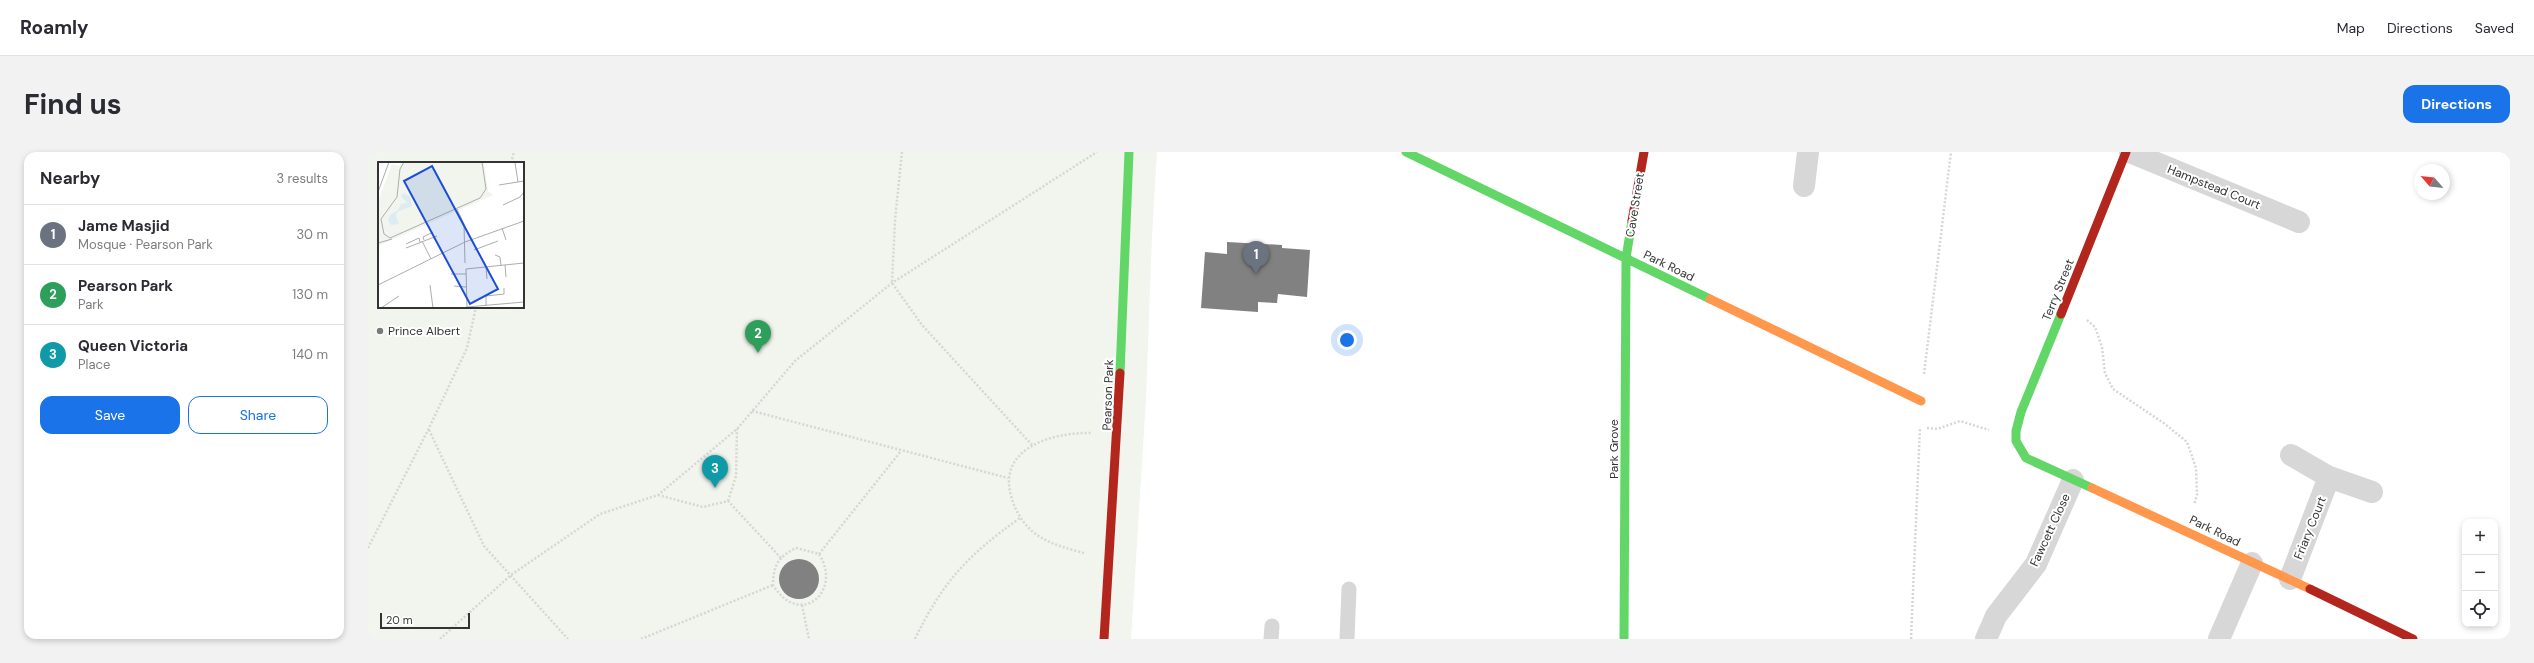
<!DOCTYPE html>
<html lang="en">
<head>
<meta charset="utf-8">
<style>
	:root { --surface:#fff; --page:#f2f2f3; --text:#2b2b33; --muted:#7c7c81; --line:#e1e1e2; --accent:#1a73e8 }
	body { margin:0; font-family:"DM Sans",sans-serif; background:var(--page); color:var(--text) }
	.controls { position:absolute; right:12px; bottom:12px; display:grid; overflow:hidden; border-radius:8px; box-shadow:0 2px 6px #0003 }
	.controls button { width:36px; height:36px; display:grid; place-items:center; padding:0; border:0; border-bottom:1px solid var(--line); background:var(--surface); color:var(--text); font:20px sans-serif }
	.compass { position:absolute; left:2046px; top:12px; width:36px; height:36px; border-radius:50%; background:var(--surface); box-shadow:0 2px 6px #0003; rotate:298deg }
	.scale { position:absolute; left:12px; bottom:10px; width:90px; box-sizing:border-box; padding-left:4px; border:2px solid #333; border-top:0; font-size:11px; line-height:14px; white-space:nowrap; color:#333; -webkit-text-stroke:3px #fff; paint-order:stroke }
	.you { position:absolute; left:979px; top:188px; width:14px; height:14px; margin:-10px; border:3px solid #fff; border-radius:50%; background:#1a73e8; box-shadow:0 0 0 6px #1a73e833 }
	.badge { display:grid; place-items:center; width:26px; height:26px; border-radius:50%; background:var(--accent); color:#fff; font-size:13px; font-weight:700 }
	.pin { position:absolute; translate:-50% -33px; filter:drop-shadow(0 1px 2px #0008) }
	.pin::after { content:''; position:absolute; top:21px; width:14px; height:12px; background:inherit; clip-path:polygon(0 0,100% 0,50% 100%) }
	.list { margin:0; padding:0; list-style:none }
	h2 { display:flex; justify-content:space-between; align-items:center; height:52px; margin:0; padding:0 16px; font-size:17px }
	h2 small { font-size:13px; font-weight:400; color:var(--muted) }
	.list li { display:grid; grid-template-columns:26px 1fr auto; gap:12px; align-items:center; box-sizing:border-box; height:60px; padding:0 16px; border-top:1px solid var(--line) }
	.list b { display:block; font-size:15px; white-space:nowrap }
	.list p { margin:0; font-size:13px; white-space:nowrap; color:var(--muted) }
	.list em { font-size:13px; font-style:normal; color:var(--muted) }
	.actions { display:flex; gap:8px; padding:12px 16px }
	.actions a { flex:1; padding:9px 0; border:1px solid var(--accent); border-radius:12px; text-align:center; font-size:14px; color:var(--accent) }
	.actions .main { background:var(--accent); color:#fff }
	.icon { flex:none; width:22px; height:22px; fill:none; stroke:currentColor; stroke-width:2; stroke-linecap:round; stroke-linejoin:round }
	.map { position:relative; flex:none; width:2142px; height:487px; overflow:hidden; border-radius:12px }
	header { display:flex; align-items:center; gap:24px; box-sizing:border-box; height:56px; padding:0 20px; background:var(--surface); border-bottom:1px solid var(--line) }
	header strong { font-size:19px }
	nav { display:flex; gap:22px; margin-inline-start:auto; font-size:14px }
	.intro { display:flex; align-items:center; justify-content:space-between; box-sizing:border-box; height:96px; padding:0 24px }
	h1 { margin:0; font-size:28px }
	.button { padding:10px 18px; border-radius:12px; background:var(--accent); color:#fff; font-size:14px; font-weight:700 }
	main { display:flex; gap:24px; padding:0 24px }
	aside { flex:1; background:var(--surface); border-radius:12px; box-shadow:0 2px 6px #0003 }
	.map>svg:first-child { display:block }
	.park { fill:#f1f5ed; fill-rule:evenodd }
	.building { fill:#818181 }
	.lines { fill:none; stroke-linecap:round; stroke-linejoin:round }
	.path { stroke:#d6d6d6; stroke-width:2.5; stroke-dasharray:2 2; stroke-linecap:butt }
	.lane { stroke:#d7d7d7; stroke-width:15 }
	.street { stroke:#d7d7d7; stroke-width:22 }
	.fast { stroke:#63d668; stroke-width:9 }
	.slow { stroke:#ff974d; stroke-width:9 }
	.jam { stroke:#b3261e; stroke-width:9 }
	.poi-dot { fill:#7a7a7a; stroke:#fff; stroke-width:1.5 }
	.labels { text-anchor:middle; stroke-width:4; stroke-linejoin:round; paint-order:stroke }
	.street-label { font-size:12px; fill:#333; stroke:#fff }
	.poi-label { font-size:12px; fill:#333; stroke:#fff; text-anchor:start }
	.inset-road { fill:none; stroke:#adadad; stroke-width:1 }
	.view { fill:#1d4ed8; fill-opacity:0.15; stroke:#1d4ed8; stroke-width:2 }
	.inset-edge { fill:none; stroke:#333; stroke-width:2 }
</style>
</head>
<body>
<header>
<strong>Roamly</strong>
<nav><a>Map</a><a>Directions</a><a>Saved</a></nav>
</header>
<div class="intro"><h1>Find us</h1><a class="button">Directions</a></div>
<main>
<aside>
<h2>Nearby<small>3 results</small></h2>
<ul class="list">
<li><span class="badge" style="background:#6b7280">1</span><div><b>Jame Masjid</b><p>Mosque · Pearson Park</p></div><em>30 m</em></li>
<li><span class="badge" style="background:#2e9e5b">2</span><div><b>Pearson Park</b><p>Park</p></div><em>130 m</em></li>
<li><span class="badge" style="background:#0f9aa8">3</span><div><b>Queen Victoria</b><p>Place</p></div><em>140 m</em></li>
</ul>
<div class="actions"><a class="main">Save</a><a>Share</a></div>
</aside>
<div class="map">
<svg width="2142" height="487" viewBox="0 0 2142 487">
	<rect width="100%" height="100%" fill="#fff"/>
	<!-- park -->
	<path class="park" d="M0,0H789L784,83L778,247L763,487H0ZM11,11H155V155H11Z"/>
	<!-- building -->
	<path class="building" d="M859,90L914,93V96L942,98L939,145L910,142L909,151L890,150V160L833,156L837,100L859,102Z
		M411 427a20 20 0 1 1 40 0a20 20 0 1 1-40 0Z"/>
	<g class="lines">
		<!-- path -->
		<path class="path" d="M534,0L527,68L524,131L554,173L664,293
			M143,11L146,0
			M1719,168L1727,175L1734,195L1737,221L1745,237L1797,272L1819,290L1828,316L1829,343L1826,353
			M1556,222L1583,0
			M384,259L640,326
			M1559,276L1569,277L1592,269L1621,278
			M61,278L116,394L200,487
			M290,343L335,355L360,349L413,406
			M360,349L368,324L369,277
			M0,396L60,278L99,196L108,155
			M428,396L451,402C475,439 432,477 405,433C405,414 410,405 428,396Z
			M716,401C698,396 680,392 665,380C655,371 648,360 644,347C627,296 685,280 724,281
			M451,402L533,299
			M434,453L441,487
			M72,487L143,423L232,362L290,343L369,277L427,209L524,131L729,0
			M273,487L405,433
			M547,487C575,429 600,403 652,366
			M1543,487L1552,275"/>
		<!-- lane -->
		<path class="lane" d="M903,487L904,474
			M979,487L981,437"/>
		<!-- street -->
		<path class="street" d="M1762,0L1931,70
			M1436,34L1440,0
			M1923,303L1961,325L2004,340
			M1922,427L1961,325
			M1618,487L1628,464L1668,412L1705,328
			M1851,487L1884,411"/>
		<!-- fast -->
		<path class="fast" d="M1038,0L1342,147
			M1693,162L1653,260L1648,279V289L1658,306L1724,336
			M752,221L761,0
			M1256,487L1258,106L1264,69"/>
		<!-- slow -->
		<path class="slow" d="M1342,147L1553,249
			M1724,336L1942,437"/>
		<!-- jam -->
		<path class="jam" d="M1264,69L1276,0
			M1693,162L1758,0
			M1942,437L2045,487
			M736,487L752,221"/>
	</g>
	<!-- markers -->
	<circle class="poi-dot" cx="12" cy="179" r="4"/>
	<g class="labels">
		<!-- street labels -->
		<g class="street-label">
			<text transform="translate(1846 35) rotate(22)" y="4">Hampstead Court</text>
			<text transform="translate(1267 53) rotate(-81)" y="4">Cave Street</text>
			<text transform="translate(1301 114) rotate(26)" y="4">Park Road</text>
			<text transform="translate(1690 138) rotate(-68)" y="4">Terry Street</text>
			<text transform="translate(740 243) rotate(-88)" y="4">Pearson Park</text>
			<text transform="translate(1246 297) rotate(-90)" y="4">Park Grove</text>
			<text transform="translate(1942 376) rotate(-68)" y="4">Friary Court</text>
			<text transform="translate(1682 378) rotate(-65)" y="4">Fawcett Close</text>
			<text transform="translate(1847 379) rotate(26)" y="4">Park Road</text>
		</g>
		<!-- poi labels -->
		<g class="poi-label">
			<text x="20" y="183">Prince Albert</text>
		</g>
	</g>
	<!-- overview -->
	<g transform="translate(10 10)">
		<rect width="146" height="146" fill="#fff"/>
		<path d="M26,0H106L110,29L115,33L0,84V40L14,2L21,4Z" fill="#f1f5ed"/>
		<path d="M26,31L32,35L34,44L19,50L18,54L21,62L13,63L10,58L12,53L20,48L23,42L29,41L23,34Z" fill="#ddebf3"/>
		<path class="inset-road" d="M26,0L22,7L19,35L3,57L6,72L12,76L102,36L108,27L104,0M137,1L140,20M121,23L146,19M0,30L11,0M125,43L142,35L146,30M79,47L86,62L87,101M124,66L128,78M46,78L45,75L55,70M44,79L53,97M0,81L14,77M28,82L41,76L42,80M28,86L59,74M96,88L120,79M117,93L122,95L123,104M127,103L128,115M108,105L109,117M73,112H88M0,123L87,80L146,59M52,123L55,146M76,124L88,125M108,144V134L126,132V126M89,145L146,140M3,146L21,134M89,146L88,107L146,101"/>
		<path class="view" d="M54,4L120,127L92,142L26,19Z"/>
		<rect width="146" height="146" class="inset-edge"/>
	</g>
</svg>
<div class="controls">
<button>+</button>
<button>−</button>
<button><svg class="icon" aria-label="locate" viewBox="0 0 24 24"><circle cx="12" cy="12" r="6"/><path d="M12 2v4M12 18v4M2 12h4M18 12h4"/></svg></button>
</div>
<svg class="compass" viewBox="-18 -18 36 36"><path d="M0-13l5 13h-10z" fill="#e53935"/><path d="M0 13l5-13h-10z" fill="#7c7c81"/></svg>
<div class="scale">20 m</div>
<div class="you"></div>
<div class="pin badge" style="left:888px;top:122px;background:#6b7280">1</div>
<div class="pin badge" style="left:390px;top:201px;background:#2e9e5b">2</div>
<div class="pin badge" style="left:347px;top:336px;background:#0f9aa8">3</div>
</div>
</main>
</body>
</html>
